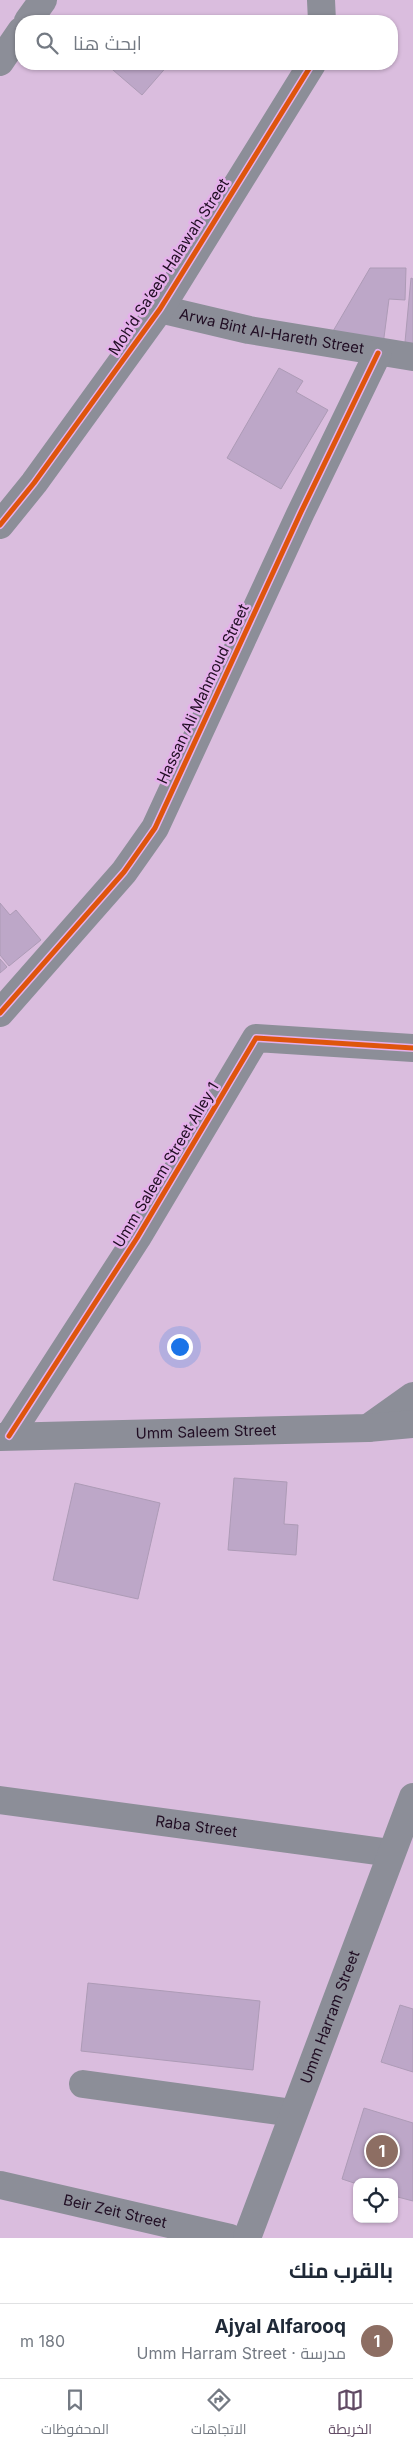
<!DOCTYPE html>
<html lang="ar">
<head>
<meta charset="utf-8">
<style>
	:root { --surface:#fff; --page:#f6f6f7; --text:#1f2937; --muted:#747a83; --line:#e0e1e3; --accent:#614b64 }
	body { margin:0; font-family:Inter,Cairo,sans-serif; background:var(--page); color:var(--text); direction:rtl }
	.controls { position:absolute; right:15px; bottom:15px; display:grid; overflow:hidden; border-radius:10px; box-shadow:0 1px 4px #0004 }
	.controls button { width:45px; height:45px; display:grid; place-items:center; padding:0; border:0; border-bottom:1px solid var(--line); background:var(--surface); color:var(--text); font:25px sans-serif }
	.you { position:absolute; left:179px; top:1346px; width:18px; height:18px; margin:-12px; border:4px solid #fff; border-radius:50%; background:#1a73e8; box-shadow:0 0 0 8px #1a73e833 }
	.badge { display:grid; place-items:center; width:32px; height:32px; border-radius:50%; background:var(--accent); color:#fff; font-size:16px; font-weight:700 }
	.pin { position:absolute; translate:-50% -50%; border:2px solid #fff; box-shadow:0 1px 5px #0006 }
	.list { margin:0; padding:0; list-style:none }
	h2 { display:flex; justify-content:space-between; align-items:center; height:65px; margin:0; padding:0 20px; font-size:21px }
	h2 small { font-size:16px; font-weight:400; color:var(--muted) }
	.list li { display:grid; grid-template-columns:32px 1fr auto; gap:15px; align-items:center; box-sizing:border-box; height:75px; padding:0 20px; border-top:1px solid var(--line) }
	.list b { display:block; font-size:19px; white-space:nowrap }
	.list p { margin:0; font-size:16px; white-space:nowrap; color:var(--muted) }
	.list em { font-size:16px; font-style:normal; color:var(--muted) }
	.icon { flex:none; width:28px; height:28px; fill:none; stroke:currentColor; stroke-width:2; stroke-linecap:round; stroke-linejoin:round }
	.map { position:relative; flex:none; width:413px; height:2238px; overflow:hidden; direction:ltr }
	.search { position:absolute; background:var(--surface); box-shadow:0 1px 4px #0004; left:15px; right:15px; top:15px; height:55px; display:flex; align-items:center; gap:12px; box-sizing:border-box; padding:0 18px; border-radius:20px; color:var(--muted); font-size:19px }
	.sheet { height:140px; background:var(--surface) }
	nav { display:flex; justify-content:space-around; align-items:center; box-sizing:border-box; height:70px; border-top:1px solid var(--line); background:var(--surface); font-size:14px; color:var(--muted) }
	nav a { display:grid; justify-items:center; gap:2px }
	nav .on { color:var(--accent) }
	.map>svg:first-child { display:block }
	.building { fill:#bda7c8; stroke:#ad9bb6 }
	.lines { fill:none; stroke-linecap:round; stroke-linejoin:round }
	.minor { stroke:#8c8e98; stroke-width:28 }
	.cycleway-casing { stroke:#e5b0eb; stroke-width:8 }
	.cycleway { stroke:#de550d; stroke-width:5 }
	.labels { text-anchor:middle; stroke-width:5; stroke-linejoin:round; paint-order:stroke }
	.street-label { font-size:15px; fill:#200d23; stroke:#e5b0eb }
</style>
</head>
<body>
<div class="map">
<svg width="413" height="2238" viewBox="0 0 413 2238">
	<rect width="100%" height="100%" fill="#dabdde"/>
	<!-- building -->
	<path class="building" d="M106,64H169L142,95Z
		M370,268H406L405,300L389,299L383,345L329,338Z
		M411,278L413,279V343L405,342Z
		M279,368L303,381L296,392L328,410L281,489L227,458Z
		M0,903L10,915L16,910L41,940L9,966L0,955Z
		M0,959L7,967L0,973Z
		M234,1478L287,1482L284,1524L298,1525L296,1555L228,1550Z
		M75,1483L160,1503L138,1599L53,1580Z
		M88,1983L260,2001L253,2070L81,2051Z
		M400,2005L413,2009V2072L381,2062Z
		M364,2108L413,2123V2201L394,2196V2182H357V2184L342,2179Z"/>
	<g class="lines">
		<!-- minor -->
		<g class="minor">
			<path d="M321,0L322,21"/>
			<path d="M28,21L43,0"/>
			<path d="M0,62L21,31"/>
			<path id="s1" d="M160,309L249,330L413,357"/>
			<path d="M0,525L34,483L160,309L312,64"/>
			<path d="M0,1013L124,872L155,828L301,512L378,353"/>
			<path d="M368,1428L413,1396"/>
			<path d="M9,1436L137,1238L256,1038L413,1048"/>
			<path id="s2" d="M0,1437L368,1428L413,1424"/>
			<path id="s3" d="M0,1800L391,1853"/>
			<path d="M83,2084L293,2113"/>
			<path id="s4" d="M0,2185L230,2238"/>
			<path id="s5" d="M247,2238L413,1797"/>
		</g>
		<defs>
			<path id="cycleway" d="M0,525L34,483L160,309L312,64
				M0,1013L124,872L155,828L301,512L378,353
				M9,1436L137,1238L256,1038L413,1048"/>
		</defs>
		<!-- cycleway casing -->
		<use href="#cycleway" class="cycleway-casing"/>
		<!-- cycleway -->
		<use href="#cycleway" class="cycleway"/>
	</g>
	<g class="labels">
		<!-- street labels -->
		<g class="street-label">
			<text transform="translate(169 267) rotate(-57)" y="5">Moh’d Sa’eeb Halawah Street</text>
			<text dy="5" stroke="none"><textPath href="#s1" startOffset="114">Arwa Bint Al-Hareth Street</textPath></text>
			<text transform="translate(203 694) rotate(-65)" y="5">Hassan Ali Mahmoud Street</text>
			<text transform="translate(166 1165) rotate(-59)" y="5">Umm Saleem Street Alley 1</text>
			<text dy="5" stroke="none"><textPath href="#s2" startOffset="206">Umm Saleem Street</textPath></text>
			<text dy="5" stroke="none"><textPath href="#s3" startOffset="198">Raba Street</textPath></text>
			<text dy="5" stroke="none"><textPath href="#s5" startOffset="236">Umm Harram Street</textPath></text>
			<text dy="5" stroke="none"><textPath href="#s4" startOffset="118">Beir Zeit Street</textPath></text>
		</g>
	</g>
</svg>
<div class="controls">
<button><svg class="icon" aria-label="locate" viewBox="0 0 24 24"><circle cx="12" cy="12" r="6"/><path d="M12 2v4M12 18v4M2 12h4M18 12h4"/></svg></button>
</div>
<div class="you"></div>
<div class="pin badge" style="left:382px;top:2151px;background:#8d6e63">1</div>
<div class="search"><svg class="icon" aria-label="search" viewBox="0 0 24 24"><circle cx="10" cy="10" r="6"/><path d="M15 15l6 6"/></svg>ابحث هنا</div>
</div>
<section class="sheet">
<h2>بالقرب منك<small></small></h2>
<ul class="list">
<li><span class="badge" style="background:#8d6e63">1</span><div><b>Ajyal Alfarooq</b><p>مدرسة · Umm Harram Street</p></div><em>180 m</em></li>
</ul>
</section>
<nav>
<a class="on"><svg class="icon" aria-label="map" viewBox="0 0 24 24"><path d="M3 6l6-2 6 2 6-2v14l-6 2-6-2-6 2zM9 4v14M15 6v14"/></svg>الخريطة</a>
<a><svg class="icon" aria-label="directions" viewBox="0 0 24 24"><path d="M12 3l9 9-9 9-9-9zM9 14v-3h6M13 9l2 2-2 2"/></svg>الاتجاهات</a>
<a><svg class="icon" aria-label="saved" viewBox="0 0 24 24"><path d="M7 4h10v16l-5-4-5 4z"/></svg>المحفوظات</a>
</nav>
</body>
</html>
